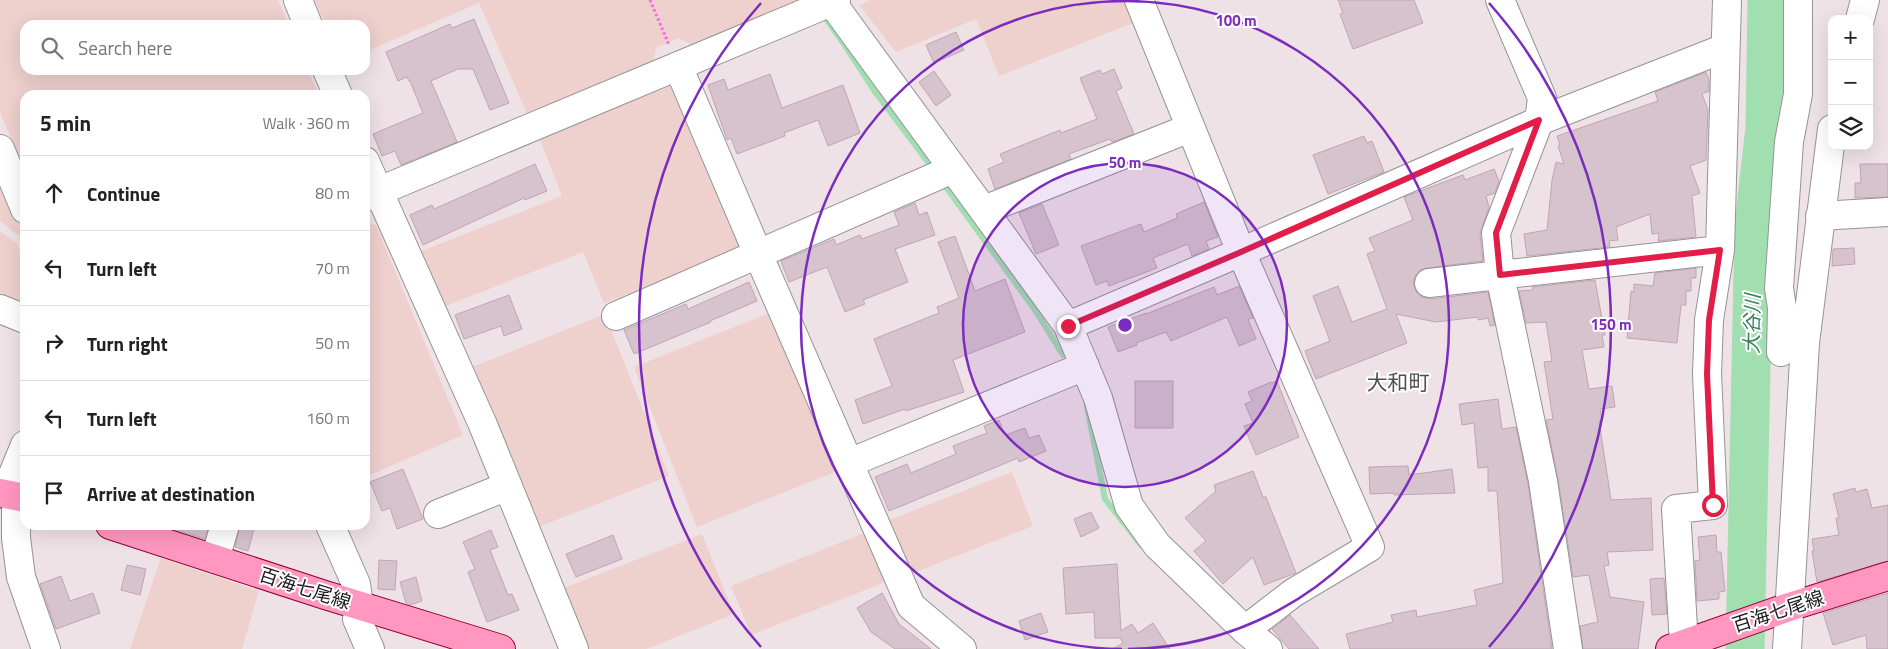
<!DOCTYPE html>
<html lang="en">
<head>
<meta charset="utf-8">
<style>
	:root { --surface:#fff; --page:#f6f6f6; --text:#222; --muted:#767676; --line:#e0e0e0 }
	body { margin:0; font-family:"Titillium Web","Noto Sans JP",sans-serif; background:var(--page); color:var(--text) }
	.controls { position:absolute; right:15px; top:15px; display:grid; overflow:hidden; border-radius:10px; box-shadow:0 5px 20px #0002 }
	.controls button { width:45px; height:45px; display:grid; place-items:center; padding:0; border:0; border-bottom:1px solid var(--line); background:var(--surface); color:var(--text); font:25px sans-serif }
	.stop { position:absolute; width:15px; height:15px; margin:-11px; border:4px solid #e11d48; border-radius:50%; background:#fff }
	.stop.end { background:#e11d48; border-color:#fff; box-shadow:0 1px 5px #0008 }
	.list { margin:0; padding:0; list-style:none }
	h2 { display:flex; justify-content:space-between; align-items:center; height:65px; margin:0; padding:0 20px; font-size:21px }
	h2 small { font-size:16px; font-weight:400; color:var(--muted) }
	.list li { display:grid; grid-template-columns:32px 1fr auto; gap:15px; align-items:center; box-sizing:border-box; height:75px; padding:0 20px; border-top:1px solid var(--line) }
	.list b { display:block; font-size:19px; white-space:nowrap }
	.list em { font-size:16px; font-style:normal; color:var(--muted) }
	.icon { flex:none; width:28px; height:28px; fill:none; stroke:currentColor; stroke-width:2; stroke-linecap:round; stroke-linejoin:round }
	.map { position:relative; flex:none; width:1888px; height:649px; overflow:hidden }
	.search { position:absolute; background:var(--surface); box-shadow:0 5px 20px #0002; left:20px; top:20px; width:350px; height:55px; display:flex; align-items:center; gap:12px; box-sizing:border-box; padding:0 18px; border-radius:15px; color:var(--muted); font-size:19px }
	.panel { position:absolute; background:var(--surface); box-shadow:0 5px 20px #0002; left:20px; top:90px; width:350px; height:440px; border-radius:15px }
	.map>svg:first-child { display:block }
	.farmland { fill:#eed0cd }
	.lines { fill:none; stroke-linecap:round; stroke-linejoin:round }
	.stream { stroke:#a1deb0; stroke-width:6 }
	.river { stroke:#a1deb0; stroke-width:39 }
	.building { fill:#d6c3cd; stroke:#c1a4b4 }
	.minor-casing { stroke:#949494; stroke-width:30 }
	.major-casing { stroke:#96002e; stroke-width:30 }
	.path { stroke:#ff64eb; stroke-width:3; stroke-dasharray:2.5 2.5; stroke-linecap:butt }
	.minor { stroke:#fff; stroke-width:28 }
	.major { stroke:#ff97c1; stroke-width:28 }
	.route { stroke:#e11d48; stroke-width:6 }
	.ring { fill:none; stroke:#7b2cbf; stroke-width:2.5 }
	.labels { text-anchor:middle; stroke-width:4; stroke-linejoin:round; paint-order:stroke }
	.street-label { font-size:19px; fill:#1d1d1d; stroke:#fff }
	.water-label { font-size:20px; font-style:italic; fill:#36805d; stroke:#fff }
	.quarter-label { font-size:21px; fill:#505050; stroke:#fff }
	.centre { fill:#7b2cbf; stroke:#fff; stroke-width:2.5 }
	.ring-label { font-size:15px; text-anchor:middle; font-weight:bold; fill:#7b2cbf; stroke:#fff; stroke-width:4; stroke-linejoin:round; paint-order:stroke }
</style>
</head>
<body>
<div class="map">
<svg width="1888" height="649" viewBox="0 0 1888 649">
	<rect width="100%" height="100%" fill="#efe2e6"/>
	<!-- farmland -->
	<path class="farmland" d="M0,0H278L289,25H25V70H308L319,95H25V171L0,112Z
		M315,0H802L699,48L678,38L656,48L652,69L528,116L479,3L365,52V25H326Z
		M871,0H1130L1138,21L999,76L976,19L896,52L859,5Z
		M681,82L746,248L604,303L583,252L441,308L419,252L562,196L539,137Z
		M0,175L25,234V237L13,232L0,220Z
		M365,222L376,225L463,435L365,477Z
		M0,231L17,244L25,266V308L0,296Z
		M777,310L843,469L697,527L634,367Z
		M605,314L669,476L533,529L470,368Z
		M1012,472L1033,526L908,575L887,521Z
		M869,531L888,581L751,635L731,586Z
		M702,534L734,614L646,649H582L559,590Z
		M161,558L259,591L242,649H130Z"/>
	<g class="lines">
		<!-- stream -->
		<path class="stream" d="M822,13L844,44L876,93L934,170
			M941,180L1035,310L1063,355
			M1087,407L1105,499L1141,545"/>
		<!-- river -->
		<path class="river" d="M1745,649L1754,225L1765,128L1767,0"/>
	</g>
	<!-- building -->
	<path class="building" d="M1338,0H1414L1423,23L1353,49L1340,14L1343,13Z
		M474,19L509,103L490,110L473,69H458L431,81L457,142L401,165L395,151L382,156L373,134L423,113L410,81H409L407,77L398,81L386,52L450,24L452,28Z
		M956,32L964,50L934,63L926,45Z
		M1114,69L1122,88L1116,91L1134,134L1112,142L1110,139L1069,154L1071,159L995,189L988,169L1004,162L1000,154L1060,130L1061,133L1097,119L1080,78L1100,70L1102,74Z
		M934,71L951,95L936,106L919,82Z
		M1706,72L1709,80V91L1702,94L1708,110L1706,160L1690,166L1700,193L1692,196L1696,237L1658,241L1659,233L1652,234L1650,214L1616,227L1618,240L1609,241L1610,247L1527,256L1524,234L1547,230L1552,180L1556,162L1564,164L1558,146L1560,145L1557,136L1658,101L1655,92Z
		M770,74L782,108L843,85L860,133L828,146L818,120L784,133L785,136L737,154L731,138L727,140L708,85L724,79L728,90Z
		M1364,136L1367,143L1372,141L1384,172L1328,194L1313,155Z
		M535,164L547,191L525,200L524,198L423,245L410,215L432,205L434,209Z
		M1860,164H1888V197L1855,198V183H1861Z
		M1494,169L1499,181L1495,193L1486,196L1489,207L1480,234L1483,261L1427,268L1420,270L1415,276L1413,284L1417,293L1422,297L1430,299L1488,292L1495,325L1490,326L1488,318L1478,320V317L1436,322L1396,314L1407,343L1316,379L1305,351L1330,341L1313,296L1338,286L1352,322L1387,309L1367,254L1375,251L1369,238L1413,220L1404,197L1463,175L1465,180Z
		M1204,202L1218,237L1206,241L1209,249L1192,256L1188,244L1153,258L1157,268L1109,286L1107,281L1096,285L1081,246L1141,224L1144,232L1177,218L1176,214Z
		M915,203L919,215L927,212L935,235L895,249L908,282L863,300L865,304L845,312L827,267L789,282L781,261L834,239L836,245L860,235L862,239L899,225L894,212Z
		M1042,204L1059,245L1036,254L1019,213Z
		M955,236L975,291L1005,279L1025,332L953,360L964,392L906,411L905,409L863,424L855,400L892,386L874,339L939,313L937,307L959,298L938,242Z
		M1854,248L1855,264L1832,266L1833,249Z
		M1696,268V278H1691V291H1686V305H1681L1677,343L1627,338L1631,291L1634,292V284L1653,286L1655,273Z
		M1595,280L1605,335H1602L1604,347L1582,350L1589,389L1612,386L1615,407L1600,409L1602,420L1599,421L1611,500L1651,498L1653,550L1607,552L1609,565L1604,566L1610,597L1644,602L1638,649H1583L1580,626L1598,622L1589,575L1573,577L1558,479L1546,420L1553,419L1544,362L1552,361L1546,322L1526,323L1519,291L1533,290L1532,287Z
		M749,282L757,301L710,321L711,322L634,354L624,330L686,304L688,309Z
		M1239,286L1253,318L1248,319L1256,339L1239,346L1227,317L1171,341L1166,332L1136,343L1137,345L1118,352L1108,327L1146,313V314L1214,287L1217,295Z
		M509,295L522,329L504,336L501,326L464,339L455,315Z
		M1135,381H1173V428H1135Z
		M1277,381L1299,437L1256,455L1244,426L1253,423L1245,404L1252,401L1248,392L1271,382L1272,383Z
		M1498,399L1502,429L1516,427L1528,484L1552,649H1350L1346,634L1393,622L1391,615L1416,610L1417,617L1477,605L1474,590L1503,583L1497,491H1488V467L1478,468L1474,423L1462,425L1459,404Z
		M999,420L1005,435L1025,428L1029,438L1039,435L1046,451L1019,462L1018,458L889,511L875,477L907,464L911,473L956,454L953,446L987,433L984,426Z
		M1408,466L1409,475L1452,469L1455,493L1394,495V493L1370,494L1369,467Z
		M403,469L423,519L397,529L390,508L382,511L370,482Z
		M1253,471L1263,497H1266L1296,573L1264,585L1253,557L1223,584L1194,551L1206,541L1185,518L1216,491L1214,485Z
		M1855,488L1856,492L1867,489L1872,508L1888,505V561L1817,582L1812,551H1814L1812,539L1839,535L1836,518H1839L1833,494Z
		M1091,512L1099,528L1081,537L1074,519Z
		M174,525H209L205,539L173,529Z
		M240,525H255L248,551L235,547Z
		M491,530L498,547L490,550L508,595L512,594L519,610L487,622L468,572L475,569L463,542Z
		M613,535L622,559L576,577L566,554Z
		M1716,535L1717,552H1721L1725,591L1719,592V599L1697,601L1695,561L1700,560L1698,537Z
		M379,560L397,561L395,590L378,589Z
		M1117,564L1121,631L1132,624L1138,633L1153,623L1170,649H1113L1123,643L1120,638H1095L1094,612L1066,614L1063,568Z
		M127,565L146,569L140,595L121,590Z
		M61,576L70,601L93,593L100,613L56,629L40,584Z
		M416,577L422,601L410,605L406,603L400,582Z
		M1664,578L1667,614L1652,615L1650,579Z
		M882,593L899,624L931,649H895L871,632L857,608Z
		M1888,593V649H1867L1866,635L1833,645L1823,613Z
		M1041,613L1048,632L1025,640L1019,621Z
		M1290,615L1319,649H1289L1272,629Z"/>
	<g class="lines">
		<defs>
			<path id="minor" d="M298,0L308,25
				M830,0L1068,326L1098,398L1129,506L1157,545L1245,630L1268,649
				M1139,0L1241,252L1370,547L1293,593L1245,630
				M1500,0L1542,98L1539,121L1496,233L1500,275L1543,481L1568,649
				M1860,19L1865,0
				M678,66L758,254L911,606L962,649
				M327,70L338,95
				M0,149L25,209
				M365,161L483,425L574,649
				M365,197L836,0
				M984,210L1190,128
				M1820,216L1888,212
				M1429,283L1720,250
				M0,309L25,319
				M616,316L953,169
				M1068,326L1241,252L1539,121L1725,48
				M1781,352L1782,308L1779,288L1789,142L1798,94V0
				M25,445L13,474L16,496V538L21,577L46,649
				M849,463L1085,366
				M438,514L508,486
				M330,525L356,584L359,605L357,619L370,649
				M215,559L225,525
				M1684,645L1676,509L1713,505L1707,374L1709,320L1720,250L1727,0
				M1787,649L1805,343L1832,129"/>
			<path id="major" d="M0,493L25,498
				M110,525L325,595L501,649
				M1670,649L1789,607L1888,576"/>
		</defs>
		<!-- minor casing -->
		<use href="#minor" class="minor-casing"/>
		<!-- major casing -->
		<use href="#major" class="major-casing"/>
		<!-- path -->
		<path class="path" d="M650,0L669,45"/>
		<!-- minor -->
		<use href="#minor" class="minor"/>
		<!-- major -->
		<use href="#major" class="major"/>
	</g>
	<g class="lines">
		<!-- route -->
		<path class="route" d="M1068,326L1241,252L1539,120L1496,233L1500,275L1720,250L1709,320L1707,374L1713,505"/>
	</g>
	<!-- distance rings -->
	<circle cx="1125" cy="325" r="162" fill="#7b2cbf" fill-opacity=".12"/>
	<g class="ring">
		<circle cx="1125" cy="325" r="162"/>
		<path d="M1122 649A324 324 0 1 1 1128 649"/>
		<path d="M761 647A486 486 0 0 1 761 3M1489 3A486 486 0 0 1 1489 647"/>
	</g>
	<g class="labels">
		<!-- street labels -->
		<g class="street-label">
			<text transform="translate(305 588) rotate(18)" y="7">百海七尾線</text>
			<text transform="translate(1778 611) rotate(-18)" y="7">百海七尾線</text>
		</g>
		<!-- water labels -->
		<g class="water-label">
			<text transform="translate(1752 324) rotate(-89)" y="7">大谷川</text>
		</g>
		<!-- quarter labels -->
		<g class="quarter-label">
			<text x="1398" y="390">大和町</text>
		</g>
	</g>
	<circle cx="1125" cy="325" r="8" class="centre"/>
	<g class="ring-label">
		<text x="1236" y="26">100 m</text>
		<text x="1125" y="168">50 m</text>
		<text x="1611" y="330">150 m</text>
	</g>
</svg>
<div class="controls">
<button>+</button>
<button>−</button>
<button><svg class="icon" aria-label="layers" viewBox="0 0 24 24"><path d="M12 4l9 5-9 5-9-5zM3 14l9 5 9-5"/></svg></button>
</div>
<div class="stop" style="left:1713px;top:505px"></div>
<div class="stop end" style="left:1068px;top:326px"></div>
<div class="search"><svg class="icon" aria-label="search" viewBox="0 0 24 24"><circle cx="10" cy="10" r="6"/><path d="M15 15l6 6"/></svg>Search here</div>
<section class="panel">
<h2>5 min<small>Walk · 360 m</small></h2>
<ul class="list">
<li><svg class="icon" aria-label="ahead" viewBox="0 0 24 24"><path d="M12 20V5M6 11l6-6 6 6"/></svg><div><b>Continue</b></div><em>80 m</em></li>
<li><svg class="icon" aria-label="left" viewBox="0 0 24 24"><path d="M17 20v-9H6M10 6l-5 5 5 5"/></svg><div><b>Turn left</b></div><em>70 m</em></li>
<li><svg class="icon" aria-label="right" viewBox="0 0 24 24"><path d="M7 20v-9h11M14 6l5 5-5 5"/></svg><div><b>Turn right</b></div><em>50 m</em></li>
<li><svg class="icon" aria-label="left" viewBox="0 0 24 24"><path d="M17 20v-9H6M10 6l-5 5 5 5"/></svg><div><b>Turn left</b></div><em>160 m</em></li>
<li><svg class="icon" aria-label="arrive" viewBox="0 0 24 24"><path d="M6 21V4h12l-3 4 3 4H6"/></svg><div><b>Arrive at destination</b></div></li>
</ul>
</section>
</div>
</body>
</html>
